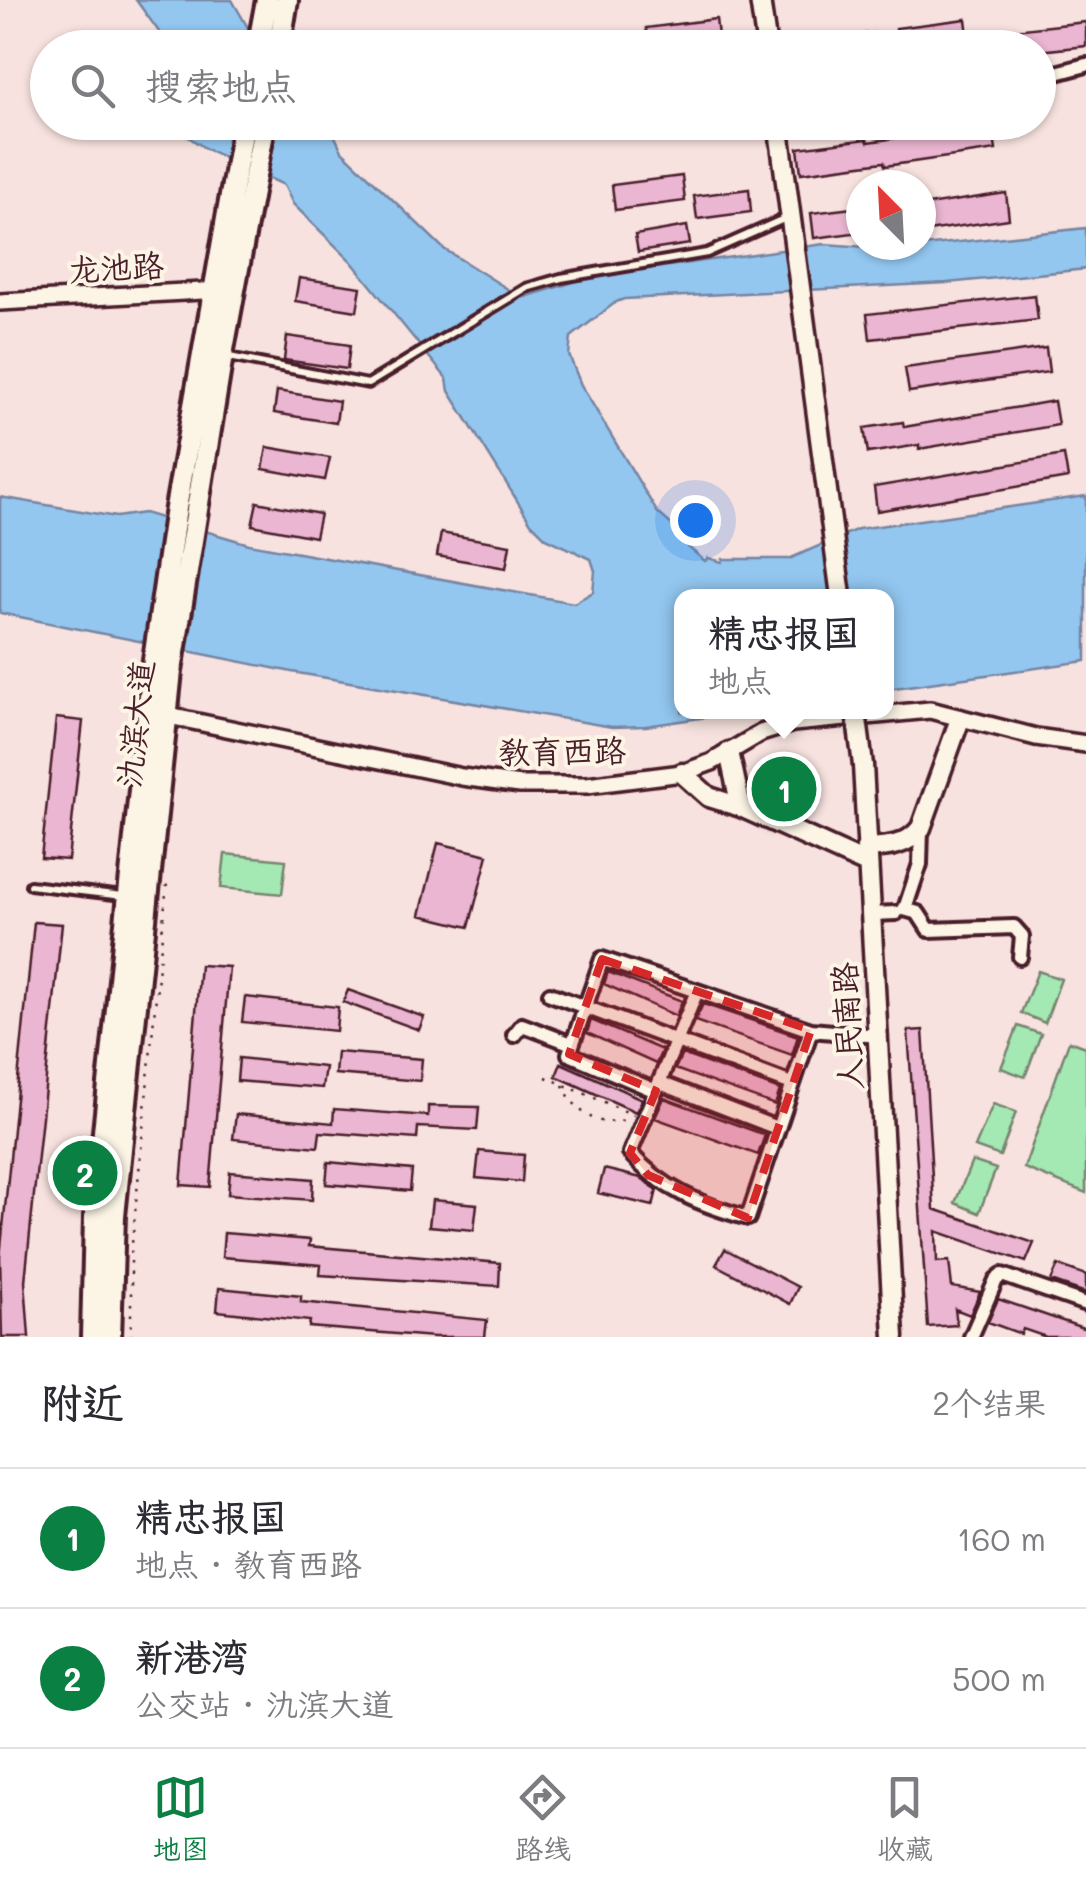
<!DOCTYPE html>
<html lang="zh">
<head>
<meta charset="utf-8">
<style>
	:root { --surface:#fff; --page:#f7f7f7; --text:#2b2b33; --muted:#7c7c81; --line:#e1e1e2; --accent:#0b8043 }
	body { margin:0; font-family:Mali,"LXGW WenKai TC",sans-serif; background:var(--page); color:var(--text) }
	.compass { position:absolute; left:846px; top:170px; width:90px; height:90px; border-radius:50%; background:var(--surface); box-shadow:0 2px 8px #0004; rotate:336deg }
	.you { position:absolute; left:695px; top:520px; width:35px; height:35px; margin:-25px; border:8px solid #fff; border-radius:50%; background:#1a73e8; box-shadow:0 0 0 15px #1a73e833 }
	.badge { display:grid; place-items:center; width:65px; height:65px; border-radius:50%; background:var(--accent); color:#fff; font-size:32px; font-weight:700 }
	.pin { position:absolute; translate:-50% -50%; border:5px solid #fff; box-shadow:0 2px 10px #0006 }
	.popup { position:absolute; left:674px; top:589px; width:220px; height:130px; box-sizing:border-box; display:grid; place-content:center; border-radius:20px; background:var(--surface); filter:drop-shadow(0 2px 8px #0005); font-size:32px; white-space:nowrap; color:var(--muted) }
	.popup b { font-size:38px; color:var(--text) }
	.popup::after { content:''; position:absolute; left:50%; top:100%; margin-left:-20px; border:20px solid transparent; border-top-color:var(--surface) }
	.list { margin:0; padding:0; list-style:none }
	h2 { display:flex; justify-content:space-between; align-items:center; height:130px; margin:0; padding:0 40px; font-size:42px }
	h2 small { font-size:32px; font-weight:400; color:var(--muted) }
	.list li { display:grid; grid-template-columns:65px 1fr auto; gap:30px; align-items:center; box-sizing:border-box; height:140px; padding:0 40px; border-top:2px solid var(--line) }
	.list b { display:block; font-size:38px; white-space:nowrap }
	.list p { margin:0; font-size:32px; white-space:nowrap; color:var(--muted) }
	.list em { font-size:32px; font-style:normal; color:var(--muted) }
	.icon { flex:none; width:55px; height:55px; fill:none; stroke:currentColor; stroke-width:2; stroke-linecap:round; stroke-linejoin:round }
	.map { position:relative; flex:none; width:1086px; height:1337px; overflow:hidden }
	.search { position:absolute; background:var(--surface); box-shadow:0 2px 8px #0004; left:30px; right:30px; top:30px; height:110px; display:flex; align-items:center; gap:25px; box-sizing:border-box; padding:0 35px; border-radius:55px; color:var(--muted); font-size:38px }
	.sheet { height:410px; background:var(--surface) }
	nav { display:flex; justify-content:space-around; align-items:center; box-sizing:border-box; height:140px; border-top:2px solid var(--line); background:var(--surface); font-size:28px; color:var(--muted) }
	nav a { display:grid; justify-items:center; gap:5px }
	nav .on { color:var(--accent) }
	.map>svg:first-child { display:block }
	.green { fill:#a4e8b3; stroke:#77846f; stroke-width:2.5 }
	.water { fill:#93c7f0; stroke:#7684a1; stroke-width:2.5 }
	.building { fill:#eab6d1; stroke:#4a1f2b; stroke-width:2.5 }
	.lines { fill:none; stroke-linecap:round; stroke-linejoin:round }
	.service-casing { stroke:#4a1f2b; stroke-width:14 }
	.minor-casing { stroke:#4a1f2b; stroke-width:20 }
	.tertiary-casing { stroke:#4a1f2b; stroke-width:22 }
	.secondary-casing { stroke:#4a1f2b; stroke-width:25 }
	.primary-casing { stroke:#4a1f2b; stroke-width:28 }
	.path { stroke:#4a1f2b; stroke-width:2.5; stroke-dasharray:2.5 8; stroke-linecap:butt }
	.service { stroke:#fcf5e5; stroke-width:6 }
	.minor { stroke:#fcf5e5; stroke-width:12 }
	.tertiary { stroke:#fcf5e5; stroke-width:15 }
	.secondary { stroke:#fcf5e5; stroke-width:18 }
	.primary { stroke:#fcf5e5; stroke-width:20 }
	.secondary-bridge-casing { stroke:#4a1f2b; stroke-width:25; stroke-linecap:butt }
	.secondary-bridge { stroke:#fcf5e5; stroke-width:18 }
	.marked { fill:#d62828; fill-opacity:0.2; stroke:#d62828; stroke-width:8; stroke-dasharray:20 12; stroke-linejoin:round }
	.labels { text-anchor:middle; stroke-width:8; stroke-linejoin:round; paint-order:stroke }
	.street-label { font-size:32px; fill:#4a1f2b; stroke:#fcf5e5 }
</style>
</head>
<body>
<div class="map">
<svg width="1086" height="1337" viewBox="0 0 1086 1337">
	<rect width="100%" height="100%" fill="#f7e2df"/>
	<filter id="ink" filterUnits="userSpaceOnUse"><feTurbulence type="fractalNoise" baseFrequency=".01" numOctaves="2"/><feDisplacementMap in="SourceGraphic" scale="20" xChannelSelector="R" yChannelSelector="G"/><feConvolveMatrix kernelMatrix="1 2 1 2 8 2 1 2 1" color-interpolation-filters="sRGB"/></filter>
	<g filter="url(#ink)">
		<!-- green -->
		<path class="green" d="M225,854L286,860L282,894L221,888Z
			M1038,971L1061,979L1045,1023L1021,1013Z
			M1018,1026L1041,1034L1025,1077L1001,1068Z
			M1069,1041L1086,1047V1193L1024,1168Z
			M993,1104L1016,1112L1000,1156L975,1147Z
			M972,1161L996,1169L979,1213L955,1203Z"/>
		<!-- water -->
		<path class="water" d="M136,0H232L259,47H170Z
			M323,122L329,124L342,151L444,249L522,298L590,277L824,244L896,249L1086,228V269L947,283L624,299L616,302L571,337L569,355L581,385L657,512L682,534L680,537L689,544L688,547L705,561L708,558L722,562L723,559H789L858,529L1086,496V661L887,689L886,596H682V712H741L646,726L612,727L292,672L0,613V497L116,517L144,513L249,544L574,603L593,592L595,571L591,559L546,538L531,523L449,391L447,379L351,261L293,204L284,185L206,149L184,134L185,123Z"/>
		<!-- building -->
		<path class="building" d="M716,19L719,44L649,48L646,28Z
			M966,19L969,44L899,48L896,28Z
			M1086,22V46L1038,51V48H1016L1014,30Z
			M874,33L876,48H806L805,41Z
			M992,124L996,150L885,166L884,162L801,173L798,148L867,139L868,142Z
			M682,176L685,201L615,210L612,185Z
			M749,189L751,212L697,219L694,196Z
			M1006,193L1009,219L921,232V206Z
			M861,207V232L814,238L811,213Z
			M687,226L690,244L638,252L635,235Z
			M299,278L361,287L357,311L295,301Z
			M1035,295L1038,320L870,339L867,314Z
			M287,336L350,345L347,369L284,360Z
			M1046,348L1049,372L909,392L905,368Z
			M277,391L339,401L336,423L274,413Z
			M1054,401L1058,425L919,449V445L868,453L864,428L903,422L904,427Z
			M267,447L330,458L325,480L263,469Z
			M1064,455L1068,478L877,511L874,487Z
			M257,502L320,514L315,537L252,525Z
			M441,533L510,545L506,568L437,556Z
			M56,718L83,721L68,860L41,858Z
			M438,843L488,855L469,927L420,915Z
			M34,922L62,924L25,1281L29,1337H2L0,1257Z
			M200,965L229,967L210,1187L181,1185Z
			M608,972L682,1001L676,1016L604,984Z
			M348,990L424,1017L419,1030L343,1002Z
			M245,997L338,1007L336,1031L242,1022Z
			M703,1004L798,1036L792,1055L695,1021Z
			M591,1020L662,1050L656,1064L587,1033Z
			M923,1030L934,1209L1034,1243L1026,1262L936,1231L937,1262L949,1261L952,1287L980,1292L970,1315L955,1309L957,1325L928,1327L908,1031Z
			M337,1052L422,1059L420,1081L335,1074Z
			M682,1054L780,1090L775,1105L675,1069Z
			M239,1058L325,1067L322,1088L237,1081Z
			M561,1063L642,1099L636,1112L556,1076Z
			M664,1098L765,1135L758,1155L655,1118Z
			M428,1106L479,1107L477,1130L418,1127L417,1139L320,1132L318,1147L233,1139L236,1114L333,1123L334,1109L428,1116Z
			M479,1151L524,1155L522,1182L476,1178Z
			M328,1162L412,1170L410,1191L326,1184Z
			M604,1169L641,1178L657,1190L653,1206L598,1193Z
			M230,1172L313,1179L312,1200L228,1194Z
			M432,1200L477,1204L474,1230L429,1226Z
			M224,1233L310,1240L309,1246L500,1263L499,1286L320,1275L321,1265L222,1257Z
			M725,1249L798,1287L790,1304L716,1265Z
			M1058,1265L1086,1275V1293L1051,1281Z
			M219,1288L301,1296V1302L487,1320L485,1337H434L309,1327L310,1321L217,1311Z
			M998,1299L1086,1329V1337H1046L1023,1329L1021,1334L988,1322Z"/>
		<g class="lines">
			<defs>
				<path id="service" d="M224,356L368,384L526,288L561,278L707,253L786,218
					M30,885L123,896"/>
				<path id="minor" d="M1038,78L1086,65
					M904,909L918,913L929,930L1014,927L1022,936L1020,957
					M905,909L920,864L921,829
					M872,914L896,913
					M550,994L792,1084
					M811,1030L748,1218C702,1205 662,1190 630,1153L697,991L811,1030L879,1036
					M514,1035L522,1025L572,1044
					M660,1083L777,1128
					M656,1091L569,1054L602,959L697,991
					M971,1337L996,1280L1002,1275L1086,1304"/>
				<path id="tertiary" d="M0,302L221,290
					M159,714L462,777L520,785H587L682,773L712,762L761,733L793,723L930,710L1036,737L1086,744"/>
				<path id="secondary" d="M760,0L767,48
					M778,122L841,596
					M729,752L741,807L867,864
					M863,765L894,1337
					M682,773L709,797L741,807
					M866,848C888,847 907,846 921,828L960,719"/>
				<path id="primary" d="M258,48L267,0
					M279,48L287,0
					M92,1337L95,1217L153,667L176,508L244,122
					M110,1337L114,1216L171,671L222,355L265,122"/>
			</defs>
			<!-- service casing -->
			<use href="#service" class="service-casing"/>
			<!-- minor casing -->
			<use href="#minor" class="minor-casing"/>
			<!-- tertiary casing -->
			<use href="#tertiary" class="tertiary-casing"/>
			<!-- secondary casing -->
			<use href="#secondary" class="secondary-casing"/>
			<!-- primary casing -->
			<use href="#primary" class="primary-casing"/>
			<!-- path -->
			<path class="path" d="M776,783H788V794L776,795Z
				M752,787L774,788
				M546,1077L634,1115
				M563,1085C570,1101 583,1117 601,1121C612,1124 616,1118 627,1122
				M131,1337V1254L167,883"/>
			<!-- service -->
			<use href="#service" class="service"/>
			<!-- minor -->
			<use href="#minor" class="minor"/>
			<!-- tertiary -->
			<use href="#tertiary" class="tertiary"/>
			<!-- secondary -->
			<use href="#secondary" class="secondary"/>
			<!-- primary -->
			<use href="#primary" class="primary"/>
			<defs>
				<path id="secondary-bridge" d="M856,712L863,765"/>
			</defs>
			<!-- secondary-bridge casing -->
			<use href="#secondary-bridge" class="secondary-bridge-casing"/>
			<!-- secondary-bridge -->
			<use href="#secondary-bridge" class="secondary-bridge"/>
		</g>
	</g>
	<!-- marked area -->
	<path class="marked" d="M602,959L811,1030L748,1218L648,1175L630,1153L656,1091L569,1054Z"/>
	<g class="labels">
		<!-- street labels -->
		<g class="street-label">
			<text transform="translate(116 268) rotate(-3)" y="11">龙池路</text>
			<text transform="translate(136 724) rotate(-84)" y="11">氿滨大道</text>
			<text transform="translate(562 752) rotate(-1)" y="11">教育西路</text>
			<text transform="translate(848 1026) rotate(-93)" y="11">人民南路</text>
		</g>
	</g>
</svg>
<svg class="compass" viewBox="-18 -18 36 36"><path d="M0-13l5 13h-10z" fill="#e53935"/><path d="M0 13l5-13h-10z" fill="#7c7c81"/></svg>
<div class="you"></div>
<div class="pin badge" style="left:784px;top:789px">1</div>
<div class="popup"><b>精忠报国</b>地点</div>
<div class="pin badge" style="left:85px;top:1173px">2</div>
<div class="search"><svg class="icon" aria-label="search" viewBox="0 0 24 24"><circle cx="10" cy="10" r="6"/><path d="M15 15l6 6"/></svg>搜索地点</div>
</div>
<section class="sheet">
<h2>附近<small>2个结果</small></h2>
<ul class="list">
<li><span class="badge">1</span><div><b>精忠报国</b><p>地点 · 教育西路</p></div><em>160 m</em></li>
<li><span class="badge">2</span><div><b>新港湾</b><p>公交站 · 氿滨大道</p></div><em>500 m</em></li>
</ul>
</section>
<nav>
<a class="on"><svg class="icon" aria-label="map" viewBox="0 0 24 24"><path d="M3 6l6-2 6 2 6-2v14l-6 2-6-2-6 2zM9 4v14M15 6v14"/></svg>地图</a>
<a><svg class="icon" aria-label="directions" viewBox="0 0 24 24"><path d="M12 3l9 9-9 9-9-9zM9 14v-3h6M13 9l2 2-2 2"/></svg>路线</a>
<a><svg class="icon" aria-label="saved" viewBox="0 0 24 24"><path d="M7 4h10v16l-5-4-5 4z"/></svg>收藏</a>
</nav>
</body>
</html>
